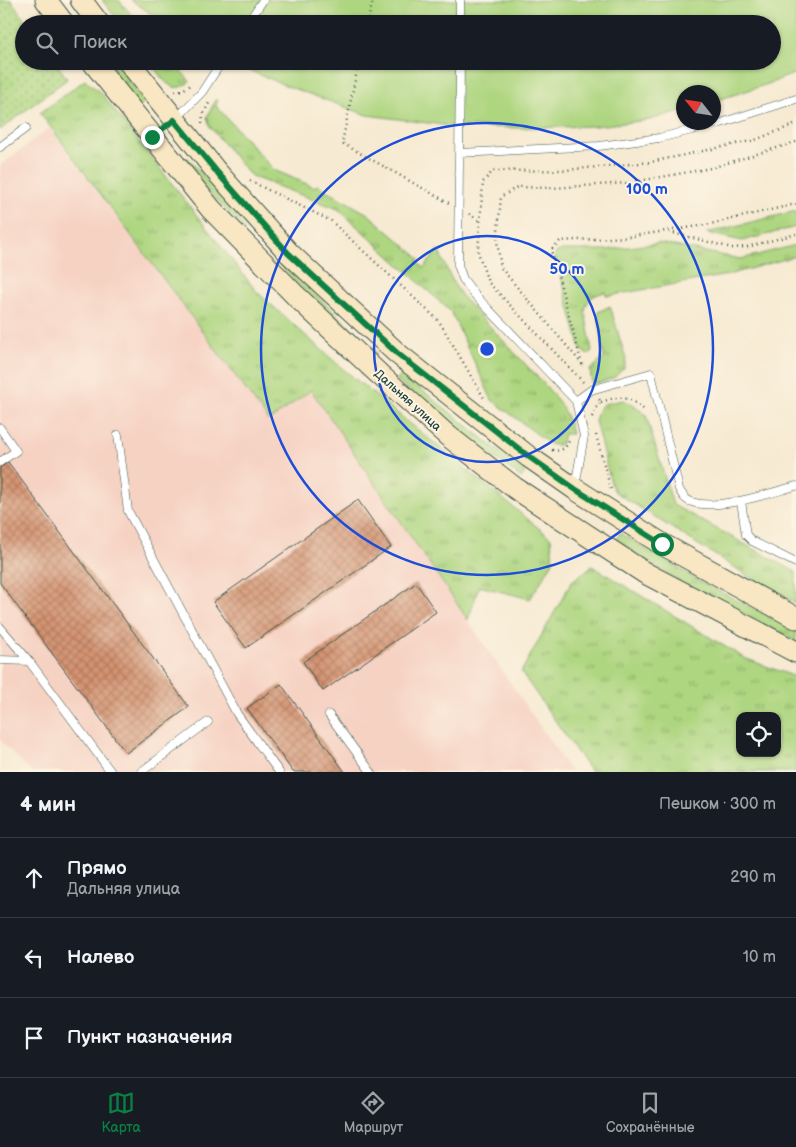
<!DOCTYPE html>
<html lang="ru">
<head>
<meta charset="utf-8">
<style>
	:root { --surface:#171b24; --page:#20242c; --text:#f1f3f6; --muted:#9ea1a6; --line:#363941; --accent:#0b8043 }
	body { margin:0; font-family:"Balsamiq Sans",sans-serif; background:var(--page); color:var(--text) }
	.controls { position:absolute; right:15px; bottom:15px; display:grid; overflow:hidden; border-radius:10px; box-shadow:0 1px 4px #0004 }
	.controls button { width:45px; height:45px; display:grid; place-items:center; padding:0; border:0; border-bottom:1px solid var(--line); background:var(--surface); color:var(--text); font:25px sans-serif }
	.compass { position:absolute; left:676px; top:85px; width:45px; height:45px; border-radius:50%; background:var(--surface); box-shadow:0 1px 4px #0004; rotate:300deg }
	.stop { position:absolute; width:15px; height:15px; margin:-11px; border:4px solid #0b8043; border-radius:50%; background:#fff }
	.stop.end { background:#0b8043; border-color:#fff; box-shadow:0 1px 5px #0008 }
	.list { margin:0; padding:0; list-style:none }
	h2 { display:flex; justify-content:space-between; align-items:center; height:65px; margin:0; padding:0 20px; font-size:21px }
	h2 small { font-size:16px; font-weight:400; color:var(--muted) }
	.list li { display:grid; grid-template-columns:32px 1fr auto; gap:15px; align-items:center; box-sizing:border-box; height:80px; padding:0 20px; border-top:1px solid var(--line) }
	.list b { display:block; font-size:19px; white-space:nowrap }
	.list p { margin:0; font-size:16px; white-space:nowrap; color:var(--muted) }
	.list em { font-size:16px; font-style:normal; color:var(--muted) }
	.icon { flex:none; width:28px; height:28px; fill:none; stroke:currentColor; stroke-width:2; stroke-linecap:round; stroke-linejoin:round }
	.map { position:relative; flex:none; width:796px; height:772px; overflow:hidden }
	.search { position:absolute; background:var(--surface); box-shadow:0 1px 4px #0004; left:15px; right:15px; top:15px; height:55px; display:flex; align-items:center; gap:12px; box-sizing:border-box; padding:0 18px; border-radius:28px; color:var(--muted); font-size:19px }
	.sheet { height:305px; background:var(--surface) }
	nav { display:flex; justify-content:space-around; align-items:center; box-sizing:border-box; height:70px; border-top:1px solid var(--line); background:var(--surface); font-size:14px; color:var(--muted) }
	nav a { display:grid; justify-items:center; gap:2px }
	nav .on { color:var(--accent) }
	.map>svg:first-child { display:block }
	.built { fill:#f6d2c3 }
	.grass { fill:url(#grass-tufts); stroke:#668a5a; fill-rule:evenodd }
	.park { fill:#aed680; stroke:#668a5a }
	.garden { fill:url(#garden-dots); stroke:#668a5a }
	.building { fill:url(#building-cross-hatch) }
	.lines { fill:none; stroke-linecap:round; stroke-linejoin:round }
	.service-casing { stroke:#3f574c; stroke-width:9 }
	.secondary-casing { stroke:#3f574c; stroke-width:23 }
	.path { stroke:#3f574c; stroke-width:2.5; stroke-dasharray:1 4; stroke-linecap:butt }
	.service { stroke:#fff; stroke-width:8 }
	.secondary { stroke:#f9e7c3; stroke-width:21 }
	.route { stroke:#0b8043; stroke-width:6 }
	.ring { fill:none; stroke:#1d4ed8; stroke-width:2.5 }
	.labels { text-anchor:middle; stroke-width:4; stroke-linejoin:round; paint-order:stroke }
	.street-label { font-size:12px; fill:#1f3d34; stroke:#fcf5e5 }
	.centre { fill:#1d4ed8; stroke:#fcf5e5; stroke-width:2.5 }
	.ring-label { font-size:15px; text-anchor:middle; font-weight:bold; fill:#1d4ed8; stroke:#fcf5e5; stroke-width:4; stroke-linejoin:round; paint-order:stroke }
</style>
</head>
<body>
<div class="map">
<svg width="796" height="772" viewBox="0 0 796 772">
	<defs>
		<pattern id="grass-tufts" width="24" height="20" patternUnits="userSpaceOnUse" patternTransform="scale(1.25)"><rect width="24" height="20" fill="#aed680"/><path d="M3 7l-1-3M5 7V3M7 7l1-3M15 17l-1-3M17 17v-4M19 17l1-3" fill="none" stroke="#8daf6a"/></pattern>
		<pattern id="garden-dots" width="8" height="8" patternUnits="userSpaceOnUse" patternTransform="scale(1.25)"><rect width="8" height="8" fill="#aed680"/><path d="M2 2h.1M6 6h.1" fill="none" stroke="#8daf6a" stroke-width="1.8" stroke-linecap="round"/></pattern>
		<pattern id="building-cross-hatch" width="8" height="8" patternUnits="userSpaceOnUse" patternTransform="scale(1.25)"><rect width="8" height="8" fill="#d59371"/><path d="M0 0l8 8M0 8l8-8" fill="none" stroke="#ac795e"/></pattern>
	</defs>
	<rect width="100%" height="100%" fill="#fcf5e5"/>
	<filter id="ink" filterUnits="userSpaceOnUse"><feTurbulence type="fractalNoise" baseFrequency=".02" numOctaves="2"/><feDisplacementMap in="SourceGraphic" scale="10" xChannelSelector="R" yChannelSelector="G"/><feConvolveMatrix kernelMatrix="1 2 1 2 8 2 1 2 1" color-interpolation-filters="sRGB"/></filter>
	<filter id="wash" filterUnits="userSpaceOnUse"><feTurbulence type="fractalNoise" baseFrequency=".0096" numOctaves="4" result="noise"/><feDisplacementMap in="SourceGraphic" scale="20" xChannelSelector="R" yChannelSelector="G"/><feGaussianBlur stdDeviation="1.12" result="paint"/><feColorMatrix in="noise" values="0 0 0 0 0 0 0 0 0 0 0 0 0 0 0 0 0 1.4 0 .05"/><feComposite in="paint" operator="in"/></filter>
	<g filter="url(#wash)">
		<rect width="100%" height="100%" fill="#f7ead2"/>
		<!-- built -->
		<path class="built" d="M49,128L269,421L311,390L571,772H31L0,740V166Z"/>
		<!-- grass -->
		<path class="grass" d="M102,0H119L139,24H121Z
			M101,61H114L145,102L136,109Z
			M149,61H172L190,81C172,99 160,75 149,61Z
			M85,80L100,92L257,292L343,369L551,538L553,562L530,599L479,586L468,620L311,390L269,421L40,113Z
			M216,99L218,100L216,106L274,170L314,187L317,185L368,214L420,259L417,262L424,268L438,250L454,284L464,299L545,385L559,402L567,417L572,434H564L562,442L558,446L550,444L492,400L451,312L338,209L253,177L248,173L210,127L207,117Z
			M188,158L264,245L377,353L370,359L180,162Z
			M796,211V227L742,241L707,233Z
			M659,243L741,259L796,245V256L728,275L607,296L605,292C594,295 587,298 585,311L592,351L588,355L581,350L555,255L557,252L562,250H606Z
			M610,306L626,359L624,368L615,377L603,382L592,384L590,370L604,358L598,312Z
			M403,375L525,472L521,478L396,380Z
			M623,400L633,404L646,415L673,505L796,572V603L748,576L615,492L611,483L595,421L598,411L603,404Z
			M620,533L703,583L796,630V641L680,582L616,540Z
			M592,566L744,658L796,677V772H591L521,672L572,581ZM740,716H777V753H740Z"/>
		<!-- park -->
		<path class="park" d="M131,0H796V73L768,84L714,101V92H684L683,110L649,120L596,126L519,128L451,126L367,115L290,87L226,61H772V24H166Z"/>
		<!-- garden -->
		<path class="garden" d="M0,0H11L28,24H24V61H55L67,79L0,130Z"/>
		<g id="blocks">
			<!-- building -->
			<path class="building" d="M8,462L189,707L126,753L0,583V468Z
				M358,500L391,547L246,648L213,602Z
				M416,583L436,612L323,691L303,662Z
				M281,684L345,772H293L247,708Z"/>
		</g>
	</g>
	<g filter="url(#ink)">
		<use href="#blocks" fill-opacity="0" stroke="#3f574c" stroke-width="1"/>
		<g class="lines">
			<defs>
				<path id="service" d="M247,24L263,0
					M460,24V0
					M460,61L458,265L463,279L475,295L576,401L584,436L575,487
					M176,119L202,92L222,61
					M0,147L26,128
					M459,153L599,146L659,138L721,123L796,99
					M576,401L591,390L651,373L679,489C682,495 685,500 692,502C719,511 769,493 796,486
					M0,428L16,451L0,462
					M118,435L128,511L237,714L279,772
					M741,501L746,535L752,541L796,563
					M0,627L29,661L0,660
					M29,661L111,772
					M329,715L371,772
					M141,772L208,722"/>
				<path id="secondary" d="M46,0L64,24
					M81,0L99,24
					M92,61L211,209L296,296L379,374L448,436L515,488L645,573L796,652
					M128,61L216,171L289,253L398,354L529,457L575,489L662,544L796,618"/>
			</defs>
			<!-- service casing -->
			<use href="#service" class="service-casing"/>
			<!-- secondary casing -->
			<use href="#secondary" class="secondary-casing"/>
			<!-- path -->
			<path class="path" d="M367,24L373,0
				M359,61L342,143L449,203
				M175,91L182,90L191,85
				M202,123L203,115L210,101
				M796,142L711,168L628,183L553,188L517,187L501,197L497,241L501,268L582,364L551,250L560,241L627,237L706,225L796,204
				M250,181L331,221L439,321L484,398
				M469,214L480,221
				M669,232L732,248L747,247L796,234
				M583,382L488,282L478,252L483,182L493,171L566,170L651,162L755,140L796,124
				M601,402C622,395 629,396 645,411
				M592,417L596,408L601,402L599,399
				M596,435L611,490
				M552,450C562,452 566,448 570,439"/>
			<!-- service -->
			<use href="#service" class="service"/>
			<!-- secondary -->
			<use href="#secondary" class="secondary"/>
		</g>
	</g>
	<g class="lines" filter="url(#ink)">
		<!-- route -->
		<path class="route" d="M152,137L174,120L216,171L288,253L398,354L528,456L575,489L662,544"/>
	</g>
	<!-- distance rings -->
	<g class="ring">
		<circle cx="487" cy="349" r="113"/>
		<circle cx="487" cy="349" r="226"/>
	</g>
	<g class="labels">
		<!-- street labels -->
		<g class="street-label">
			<text transform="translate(408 400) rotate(42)" y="4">Дальняя улица</text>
		</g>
	</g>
	<circle cx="487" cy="349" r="8" class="centre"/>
	<g class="ring-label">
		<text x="647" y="194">100 m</text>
		<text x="567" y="274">50 m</text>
	</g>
</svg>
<div class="controls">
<button><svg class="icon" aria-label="locate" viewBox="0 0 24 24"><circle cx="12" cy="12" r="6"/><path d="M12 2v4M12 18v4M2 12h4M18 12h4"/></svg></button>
</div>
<svg class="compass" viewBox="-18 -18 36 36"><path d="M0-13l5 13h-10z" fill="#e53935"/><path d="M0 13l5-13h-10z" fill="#9ea1a6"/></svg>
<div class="stop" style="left:662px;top:544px"></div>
<div class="stop end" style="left:152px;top:137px"></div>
<div class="search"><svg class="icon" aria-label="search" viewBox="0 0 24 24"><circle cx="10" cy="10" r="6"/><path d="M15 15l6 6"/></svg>Поиск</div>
</div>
<section class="sheet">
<h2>4 мин<small>Пешком · 300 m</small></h2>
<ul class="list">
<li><svg class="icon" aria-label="ahead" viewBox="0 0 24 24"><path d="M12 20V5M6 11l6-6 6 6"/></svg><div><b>Прямо</b><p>Дальняя улица</p></div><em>290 m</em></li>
<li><svg class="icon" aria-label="left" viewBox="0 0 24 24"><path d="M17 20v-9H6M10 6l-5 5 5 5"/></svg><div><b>Налево</b></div><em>10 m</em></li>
<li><svg class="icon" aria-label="arrive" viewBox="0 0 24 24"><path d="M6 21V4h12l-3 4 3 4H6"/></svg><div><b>Пункт назначения</b></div></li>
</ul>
</section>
<nav>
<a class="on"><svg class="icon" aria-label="map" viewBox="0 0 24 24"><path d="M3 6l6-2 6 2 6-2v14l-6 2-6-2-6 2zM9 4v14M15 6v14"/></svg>Карта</a>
<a><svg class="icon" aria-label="directions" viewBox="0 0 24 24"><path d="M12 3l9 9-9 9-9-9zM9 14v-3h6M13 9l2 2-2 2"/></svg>Маршрут</a>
<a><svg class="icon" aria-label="saved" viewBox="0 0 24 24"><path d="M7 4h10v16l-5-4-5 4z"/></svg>Сохранённые</a>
</nav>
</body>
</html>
